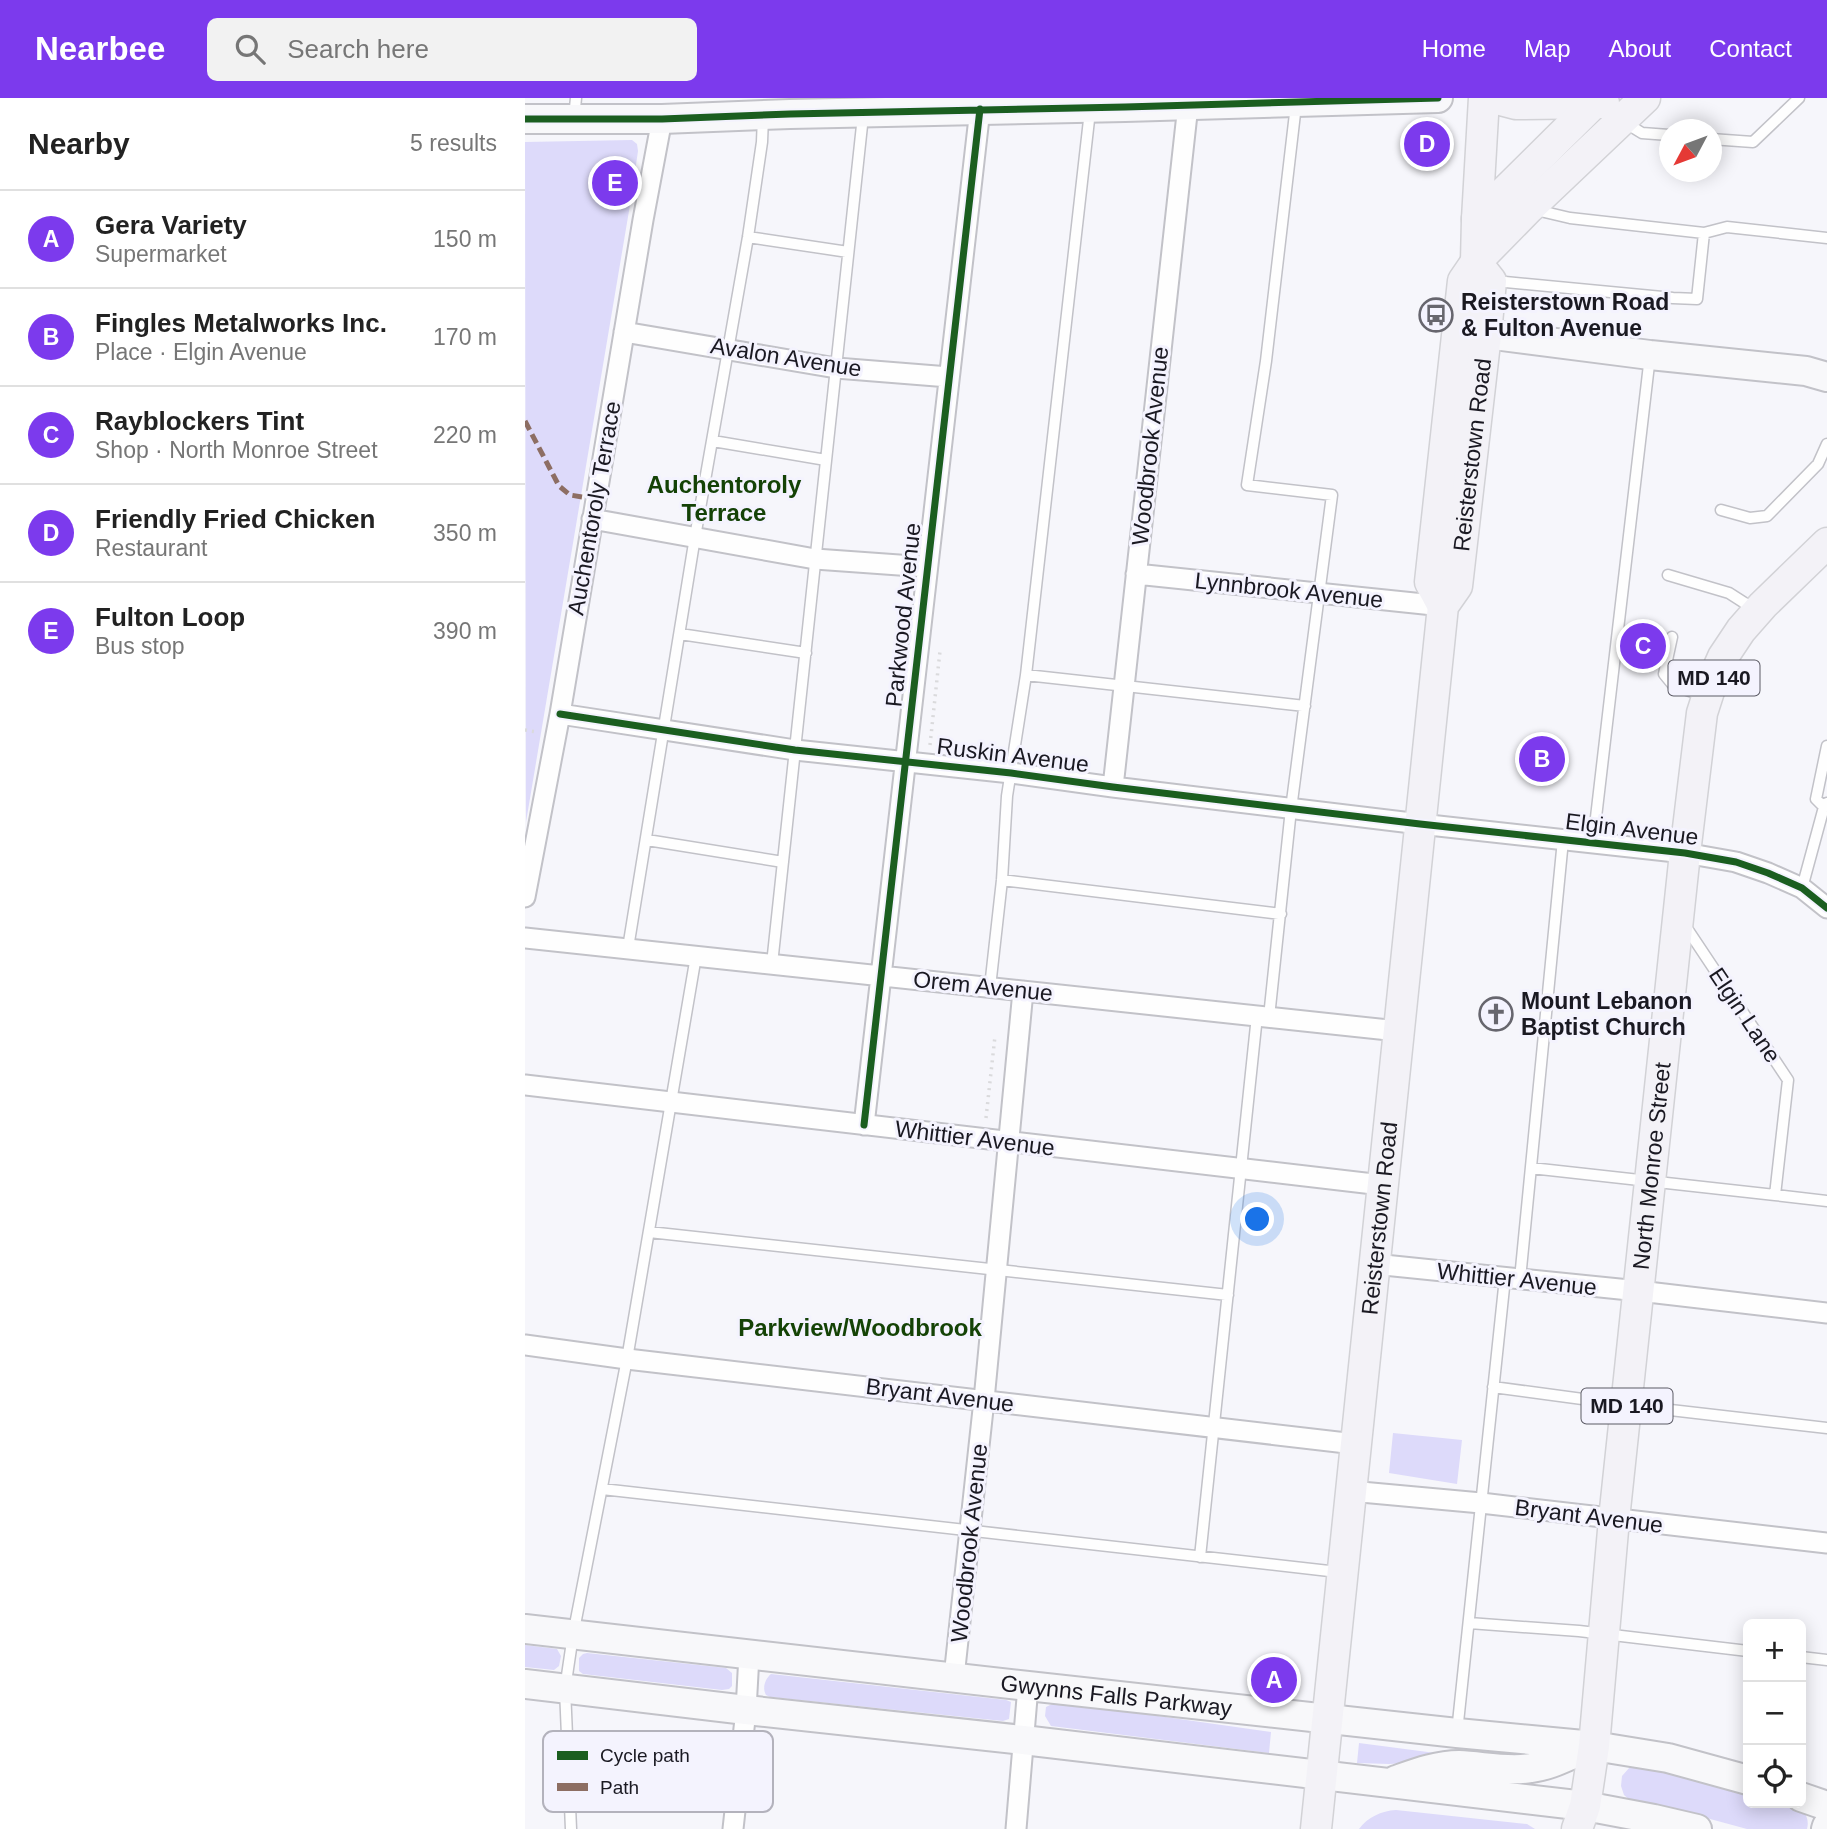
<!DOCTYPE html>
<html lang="en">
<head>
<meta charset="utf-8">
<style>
	:root { --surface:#fff; --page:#f2f2f2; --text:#222; --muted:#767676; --line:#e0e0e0; --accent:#7c3aed }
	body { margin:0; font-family:Arial,sans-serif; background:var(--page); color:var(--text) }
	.controls { position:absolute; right:21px; bottom:21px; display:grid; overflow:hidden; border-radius:10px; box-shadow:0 4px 18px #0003 }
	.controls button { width:63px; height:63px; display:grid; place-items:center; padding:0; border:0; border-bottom:2px solid var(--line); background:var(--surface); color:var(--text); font:35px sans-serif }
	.compass { position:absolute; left:1134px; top:21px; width:63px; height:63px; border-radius:50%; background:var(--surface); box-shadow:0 4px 18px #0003; rotate:229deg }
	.you { position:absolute; left:733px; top:1122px; width:24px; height:24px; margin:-18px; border:5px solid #fff; border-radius:50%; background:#1a73e8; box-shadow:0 0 0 10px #1a73e833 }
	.badge { display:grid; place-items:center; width:46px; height:46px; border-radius:50%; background:var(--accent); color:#fff; font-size:23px; font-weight:700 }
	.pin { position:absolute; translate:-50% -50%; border:4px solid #fff; box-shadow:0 2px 7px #0006 }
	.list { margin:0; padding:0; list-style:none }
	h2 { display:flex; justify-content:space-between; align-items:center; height:91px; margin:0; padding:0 28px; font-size:30px }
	h2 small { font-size:23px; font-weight:400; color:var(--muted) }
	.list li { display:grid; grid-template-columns:46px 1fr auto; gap:21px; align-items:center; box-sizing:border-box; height:98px; padding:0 28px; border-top:2px solid var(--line) }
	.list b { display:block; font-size:26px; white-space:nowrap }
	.list p { margin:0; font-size:23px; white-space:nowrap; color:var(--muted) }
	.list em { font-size:23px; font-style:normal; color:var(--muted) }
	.icon { flex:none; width:38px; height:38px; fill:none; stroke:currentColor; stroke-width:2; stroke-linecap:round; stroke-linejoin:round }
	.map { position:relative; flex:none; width:1302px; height:1731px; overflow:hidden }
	header { display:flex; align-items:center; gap:42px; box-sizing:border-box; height:98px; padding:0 35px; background:var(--accent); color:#fff }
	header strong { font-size:33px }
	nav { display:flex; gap:38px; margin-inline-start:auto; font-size:24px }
	.search { width:490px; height:63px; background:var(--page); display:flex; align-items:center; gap:18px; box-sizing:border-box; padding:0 24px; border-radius:10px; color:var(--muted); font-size:26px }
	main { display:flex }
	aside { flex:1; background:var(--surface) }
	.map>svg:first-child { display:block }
	.green { fill:#dddafa }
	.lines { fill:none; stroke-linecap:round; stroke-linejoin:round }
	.lane-casing { stroke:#c2c2c8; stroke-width:13 }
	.street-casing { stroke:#c2c2c8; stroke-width:23 }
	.secondary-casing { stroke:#c2c2c8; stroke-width:32 }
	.primary-casing { stroke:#d2d2d6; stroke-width:33 }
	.path { stroke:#dadadc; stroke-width:3.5; stroke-dasharray:2 5; stroke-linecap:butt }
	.lane { stroke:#fefefe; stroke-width:10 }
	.street { stroke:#fefefe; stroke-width:19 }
	.secondary { stroke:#f8f8fa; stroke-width:28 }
	.primary { stroke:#f3f2f7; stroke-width:30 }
	.quiet { stroke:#8d6e63; stroke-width:5; stroke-dasharray:10 5; stroke-linecap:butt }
	.cycleway-casing { stroke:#f4f3fe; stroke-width:11 }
	.cycleway { stroke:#1b5e20; stroke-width:7 }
	.labels { text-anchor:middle; stroke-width:6; stroke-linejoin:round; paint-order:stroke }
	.shield { fill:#f4f3fe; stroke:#5b5a64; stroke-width:2 }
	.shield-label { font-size:21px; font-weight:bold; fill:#1a1922 }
	.poi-label { font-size:23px; font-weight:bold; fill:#1a1922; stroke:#f4f3fe; text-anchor:start }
	.street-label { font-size:23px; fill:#1a1922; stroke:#f4f3fe }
	.neighbourhood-label { font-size:24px; font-weight:bold; fill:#144206; stroke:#f4f3fe }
	.key { fill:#f4f3fe; stroke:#b3b2bc; stroke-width:2 }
	.key-label { font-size:19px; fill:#1a1922 }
</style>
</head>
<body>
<header>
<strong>Nearbee</strong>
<div class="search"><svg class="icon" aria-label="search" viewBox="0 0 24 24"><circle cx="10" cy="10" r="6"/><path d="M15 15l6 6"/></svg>Search here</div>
<nav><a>Home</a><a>Map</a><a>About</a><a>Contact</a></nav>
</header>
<main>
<aside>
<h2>Nearby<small>5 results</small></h2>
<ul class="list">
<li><span class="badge">A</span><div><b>Gera Variety</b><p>Supermarket</p></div><em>150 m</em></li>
<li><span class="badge">B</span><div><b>Fingles Metalworks Inc.</b><p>Place · Elgin Avenue</p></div><em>170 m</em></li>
<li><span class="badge">C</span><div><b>Rayblockers Tint</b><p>Shop · North Monroe Street</p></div><em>220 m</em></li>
<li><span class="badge">D</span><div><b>Friendly Fried Chicken</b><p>Restaurant</p></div><em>350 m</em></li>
<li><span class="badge">E</span><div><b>Fulton Loop</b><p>Bus stop</p></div><em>390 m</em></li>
</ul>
</aside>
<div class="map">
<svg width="1302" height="1731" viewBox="0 0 1302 1731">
	<rect width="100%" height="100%" fill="#f6f6fb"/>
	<!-- green -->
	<path class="green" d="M107,42L112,46L113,53L106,101L1,724L0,44Z
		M868,1335L937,1342L932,1386L864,1375Z
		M0,1547L32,1551L36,1558L34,1568L29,1572L0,1569Z
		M62,1555L201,1570L207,1575V1588L204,1591L197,1592L58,1576L54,1573V1560L58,1556Z
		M246,1576L481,1602L486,1604L484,1621L478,1623L245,1599L241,1597C237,1590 240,1581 246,1576Z
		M527,1606L612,1615L746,1634L744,1655L526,1628L520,1618L521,1609Z
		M834,1645L918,1656L931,1655L954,1651L1012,1655L1015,1658L864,1666L832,1665Z
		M1115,1667L1223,1691V1705H1264L1278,1712C1282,1718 1284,1724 1282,1731H1222L1163,1715L1107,1704L1099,1697L1096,1688L1097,1678L1105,1669Z
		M871,1712L1002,1726L1010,1731H834C843,1719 856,1713 871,1712Z"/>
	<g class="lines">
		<defs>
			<path id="lane" d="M49,20L51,0
				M1099,24L1117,35L1144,37
				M1186,41L1228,44L1274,0
				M1011,112L1045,120L1179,135L1202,129L1302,140
				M223,139L323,154
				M970,183L1148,200L1172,201L1179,135
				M188,343L301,362
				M1196,412L1225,420L1242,418L1293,366L1302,346
				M1143,477L1204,495L1229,511
				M155,536L281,555
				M1147,539L1139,576L1148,587L1179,598
				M501,577L780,608
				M1299,709L1291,701L1302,648
				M122,742L258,764
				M1068,745L1125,258
				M477,782L756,816
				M1277,790L1299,709L1302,705
				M1159,826L1263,982L1250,1097L1302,1103
				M103,850L170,439L223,139L237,44L238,18
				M247,866L338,18
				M465,889L477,782L482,698L501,577L565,13
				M744,919L766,711L807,397L722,387L741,263L771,7
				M1006,1070L1250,1097
				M124,1134L703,1197
				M995,1181L1038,742
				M968,1289L1102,1307L1302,1330
				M77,1391L813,1474
				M675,1459L732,918
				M944,1525L1054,1533L1223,1553
				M1276,1559L1302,1562
				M932,1634L980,1180
				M46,1731L40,1591L48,1537L102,1261L171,858"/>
			<path id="street" d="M99,234L311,270L424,279
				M67,421L290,461L402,469
				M611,476L918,508
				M35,616L270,652L486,675L588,689L895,726L1160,755L1211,764L1243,775L1277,790L1302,810
				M588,689L663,7
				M0,799L35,616L118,122L137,21
				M0,840L873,933
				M0,987L857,1087
				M339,1027L455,11
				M849,1166L1114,1193L1302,1215
				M0,1247L102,1261L830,1346
				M825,1393L956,1405L1302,1445
				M429,1579L459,1302L498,893
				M208,1731L221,1612L224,1557
				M491,1731L503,1588"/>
			<g id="secondary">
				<path d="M0,21H137L265,16L600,9L913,0"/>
				<path d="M961,236L1125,257L1281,273L1302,279"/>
				<path id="s1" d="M0,1531L503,1588L932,1635L1069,1648L1143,1660L1223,1682"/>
				<path d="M0,1586L221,1612L498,1642L1060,1708L1129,1721L1172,1731"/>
				<path d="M871,1682C891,1675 912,1667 934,1667C958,1668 982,1674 1006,1670C1025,1668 1044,1657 1062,1650"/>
				<path d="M1276,1699L1302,1708"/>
				<path d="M1301,1731L1302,1728"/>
			</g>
			<g id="primary">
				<path d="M968,0L991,6L1079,5"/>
				<path d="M952,121L1074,0"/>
				<path d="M918,508L905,484L938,183L951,164L1004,110L1120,0"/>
				<path id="s2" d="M791,1731L918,508L932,488L961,236L966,183L951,164L952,121L959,0"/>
				<path id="s3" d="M1052,1731L1060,1708L1069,1648L1089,1421L1160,755L1177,615L1187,584L1198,559L1216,532L1238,507L1302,445"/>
			</g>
		</defs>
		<!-- lane casing -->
		<use href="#lane" class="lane-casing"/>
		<!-- street casing -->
		<use href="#street" class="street-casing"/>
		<!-- secondary casing -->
		<use href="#secondary" class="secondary-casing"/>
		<!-- primary casing -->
		<use href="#primary" class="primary-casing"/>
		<!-- path -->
		<path class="path" d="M0,632L12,634
			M405,647L415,553
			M461,1020L470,938"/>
		<!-- lane -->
		<use href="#lane" class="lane"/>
		<!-- street -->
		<use href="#street" class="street"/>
		<!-- secondary -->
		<use href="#secondary" class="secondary"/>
		<!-- primary -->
		<use href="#primary" class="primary"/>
		<!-- quiet -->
		<path class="quiet" d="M0,323L34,388L45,397L57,399"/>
		<defs>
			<path id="cycleway" d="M0,21H137L265,16L600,9L913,0
				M35,616L270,652L486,675L588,689L895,726L1160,755L1211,764L1243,775L1277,790L1302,810
				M339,1027L455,11"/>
		</defs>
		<!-- cycleway casing -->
		<use href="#cycleway" class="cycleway-casing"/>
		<!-- cycleway -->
		<use href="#cycleway" class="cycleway"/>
	</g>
	<!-- icons -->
	<defs>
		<symbol id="bus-ring" viewBox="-11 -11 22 22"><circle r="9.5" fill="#f4f3fe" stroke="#67666e" stroke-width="1.5"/><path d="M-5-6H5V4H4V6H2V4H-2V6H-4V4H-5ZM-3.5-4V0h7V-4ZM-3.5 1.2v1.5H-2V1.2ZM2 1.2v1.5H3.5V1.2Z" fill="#67666e"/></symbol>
		<symbol id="church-ring" viewBox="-11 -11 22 22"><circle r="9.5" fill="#f4f3fe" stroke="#67666e" stroke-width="1.5"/><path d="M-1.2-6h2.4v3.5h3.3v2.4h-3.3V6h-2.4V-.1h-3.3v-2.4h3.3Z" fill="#67666e"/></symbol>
	</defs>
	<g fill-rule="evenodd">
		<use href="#bus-ring" x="892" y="198" width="38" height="38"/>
		<use href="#church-ring" x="952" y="897" width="38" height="38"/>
	</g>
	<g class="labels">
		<!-- shield labels -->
		<g class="shield">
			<rect x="1143.5" y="562.5" width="91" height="35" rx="5"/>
			<rect x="1056.5" y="1290.5" width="91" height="35" rx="5"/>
		</g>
		<g class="shield-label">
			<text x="1189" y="587">MD 140</text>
			<text x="1102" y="1315">MD 140</text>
		</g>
		<!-- poi labels -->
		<g class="poi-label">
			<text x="936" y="212">Reisterstown Road<tspan x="936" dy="26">&amp; Fulton Avenue</tspan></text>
			<text x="996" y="911">Mount Lebanon<tspan x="996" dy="26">Baptist Church</tspan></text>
		</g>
		<!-- street labels -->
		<g class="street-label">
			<text transform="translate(261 259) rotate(9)" y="8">Avalon Avenue</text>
			<text transform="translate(625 348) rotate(-84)" y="8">Woodbrook Avenue</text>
			<text dy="8" stroke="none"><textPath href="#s2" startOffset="1386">Reisterstown Road</textPath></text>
			<text transform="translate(69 410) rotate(-80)" y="8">Auchentoroly Terrace</text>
			<text transform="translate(764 492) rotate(6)" y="8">Lynnbrook Avenue</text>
			<text transform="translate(378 517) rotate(-84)" y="8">Parkwood Avenue</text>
			<text transform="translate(488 657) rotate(7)" y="8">Ruskin Avenue</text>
			<text transform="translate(1107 731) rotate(7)" y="8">Elgin Avenue</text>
			<text transform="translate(458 888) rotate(6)" y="8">Orem Avenue</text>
			<text transform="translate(1220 917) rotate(56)" y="8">Elgin Lane</text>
			<text transform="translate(450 1040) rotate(7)" y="8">Whittier Avenue</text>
			<text dy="8" stroke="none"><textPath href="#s3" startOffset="668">North Monroe Street</textPath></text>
			<text dy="8" stroke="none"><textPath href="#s2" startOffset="614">Reisterstown Road</textPath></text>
			<text transform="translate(992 1181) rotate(6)" y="8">Whittier Avenue</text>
			<text transform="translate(415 1297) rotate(7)" y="8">Bryant Avenue</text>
			<text transform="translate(1064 1418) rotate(7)" y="8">Bryant Avenue</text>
			<text transform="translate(444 1445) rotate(-84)" y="8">Woodbrook Avenue</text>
			<text dy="8" stroke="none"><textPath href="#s1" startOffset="595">Gwynns Falls Parkway</textPath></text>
		</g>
		<!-- neighbourhood labels -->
		<g class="neighbourhood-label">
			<text x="199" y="395">Auchentoroly<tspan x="199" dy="28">Terrace</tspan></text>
			<text x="335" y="1238">Parkview/Woodbrook</text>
		</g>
	</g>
	<!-- legend -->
	<rect x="18" y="1633" width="230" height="81" rx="10" class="key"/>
	<rect x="32" y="1653" width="31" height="9" fill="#1b5e20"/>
	<rect x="32" y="1685" width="31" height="8" fill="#8d6e63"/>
	<g class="key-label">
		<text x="75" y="1664">Cycle path</text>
		<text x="75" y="1696">Path</text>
	</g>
</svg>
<div class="controls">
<button>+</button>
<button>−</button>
<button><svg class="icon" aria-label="locate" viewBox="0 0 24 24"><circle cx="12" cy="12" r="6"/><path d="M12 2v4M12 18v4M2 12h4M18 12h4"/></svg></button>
</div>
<svg class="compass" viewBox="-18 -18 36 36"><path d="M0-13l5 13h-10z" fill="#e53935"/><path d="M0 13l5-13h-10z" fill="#767676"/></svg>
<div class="you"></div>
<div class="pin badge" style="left:749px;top:1582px">A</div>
<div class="pin badge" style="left:1017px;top:661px">B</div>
<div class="pin badge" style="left:1118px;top:548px">C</div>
<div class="pin badge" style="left:902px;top:46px">D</div>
<div class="pin badge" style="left:90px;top:85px">E</div>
</div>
</main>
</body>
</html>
